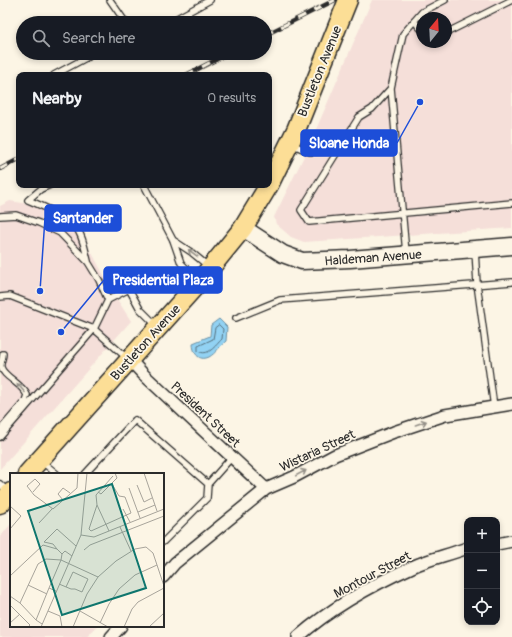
<!DOCTYPE html>
<html lang="en">
<head>
<meta charset="utf-8">
<style>
	:root { --surface:#171b24; --page:#242831; --text:#f1f3f6; --muted:#9ea1a6; --line:#363941 }
	body { margin:0; font-family:Pangolin,sans-serif; background:var(--page); color:var(--text) }
	.controls { position:absolute; right:12px; bottom:12px; display:grid; overflow:hidden; border-radius:8px; box-shadow:0 2px 6px #0003 }
	.controls button { width:36px; height:36px; display:grid; place-items:center; padding:0; border:0; border-bottom:1px solid var(--line); background:var(--surface); color:var(--text); font:20px sans-serif }
	.compass { position:absolute; left:416px; top:12px; width:36px; height:36px; border-radius:50%; background:var(--surface); box-shadow:0 2px 6px #0003; rotate:18deg }
	.list { margin:0; padding:0; list-style:none }
	h2 { display:flex; justify-content:space-between; align-items:center; height:52px; margin:0; padding:0 16px; font-size:17px }
	h2 small { font-size:13px; font-weight:400; color:var(--muted) }
	.icon { flex:none; width:22px; height:22px; fill:none; stroke:currentColor; stroke-width:2; stroke-linecap:round; stroke-linejoin:round }
	.map { position:relative; flex:none; width:512px; height:637px; overflow:hidden }
	.search { position:absolute; background:var(--surface); box-shadow:0 2px 6px #0003; left:16px; top:16px; width:256px; height:44px; display:flex; align-items:center; gap:10px; box-sizing:border-box; padding:0 14px; border-radius:22px; color:var(--muted); font-size:15px }
	.panel { position:absolute; background:var(--surface); box-shadow:0 2px 6px #0003; left:16px; top:72px; width:256px; height:116px; border-radius:8px }
	.map>svg:first-child { display:block }
	.built { fill:#f5dfd9; fill-rule:evenodd }
	.water { fill:#92d2f3; stroke:#698fa3 }
	.lines { fill:none; stroke-linecap:round; stroke-linejoin:round }
	.shore { stroke:#546e7b; stroke-width:1 }
	.lane-casing { stroke:#2b2b2b; stroke-width:8 }
	.street-casing { stroke:#2b2b2b; stroke-width:14 }
	.secondary-casing { stroke:#2b2b2b; stroke-width:19 }
	.primary-casing { stroke:#2b2b2b; stroke-width:21 }
	.lane { stroke:#fcf5e5; stroke-width:5.5 }
	.street { stroke:#fcf5e5; stroke-width:11 }
	.secondary { stroke:#fcf5e5; stroke-width:16 }
	.primary { stroke:#fcde96; stroke-width:18 }
	.rail-casing { stroke:#2b2b2b; stroke-width:4.5 }
	.rail { stroke:#fcf5e5; stroke-width:3; stroke-dasharray:9; stroke-linecap:butt }
	.oneway { stroke:#949088 }
	.labels { text-anchor:middle; stroke-width:3.5; stroke-linejoin:round; paint-order:stroke }
	.street-label { font-size:13px; fill:#2b2b2b; stroke:#fcf5e5 }
	.inset-road { fill:none; stroke:#a8a49b; stroke-width:1 }
	.view { fill:#0f766e; fill-opacity:0.15; stroke:#0f766e; stroke-width:2 }
	.inset-edge { fill:none; stroke:#2b2b2b; stroke-width:2 }
	.leader { fill:none; stroke:#1d4ed8; stroke-width:1.5 }
	.callout-dot { fill:#1d4ed8; stroke:#fcf5e5; stroke-width:1.5 }
	.callout { fill:#1d4ed8; stroke:#1d4ed8; stroke-width:1.5 }
	.callout-label { font-size:14px; text-anchor:middle; font-weight:bold; fill:#fff }
</style>
</head>
<body>
<div class="map">
<svg width="512" height="637" viewBox="0 0 512 637">
	<rect width="100%" height="100%" fill="#fcf5e5"/>
	<filter id="ink" filterUnits="userSpaceOnUse"><feTurbulence type="fractalNoise" baseFrequency=".025" numOctaves="2"/><feDisplacementMap in="SourceGraphic" scale="8" xChannelSelector="R" yChannelSelector="G"/><feConvolveMatrix kernelMatrix="1 2 1 2 8 2 1 2 1" color-interpolation-filters="sRGB"/></filter>
	<g filter="url(#ink)">
		<!-- built -->
		<path class="built" d="M372,0H512V228L304,242L291,237L276,224L274,217L308,148ZM422,18H446V42H422Z
			M10,201L29,204L40,207L55,214L68,223L92,253L115,296L131,321L0,469V206Z
			M11,524V626H97L87,637H0V537Z"/>
		<!-- water -->
		<path class="water" d="M219,319L227,327L226,341C221,345 215,354 209,357C198,362 193,352 193,343L210,336L211,325Z"/>
		<g class="lines">
			<!-- shore -->
			<path class="shore" d="M219,325L223,329L222,339C215,346 208,357 198,351V346L213,339L215,328Z"/>
			<defs>
				<path id="lane" d="M110,0L126,23
					M414,21L422,30
					M168,23L210,0
					M446,33L512,0
					M54,75L95,53
					M391,88L372,109L359,117L301,210L309,222L512,203
					M298,131L310,137L325,151
					M291,144L310,152L337,151
					M50,185L41,189L28,200C40,205 67,217 75,226C83,235 85,250 88,261
					M144,185L173,240L181,263L198,281
					M0,216L16,215L39,223L60,233L88,262L99,280L108,300L94,329L128,359
					M173,240L191,252L208,266
					M475,250L477,284L494,407
					M406,253L391,88L403,34L422,12L445,0
					M0,297L10,296L94,329L0,437
					M108,300L129,289L140,309L157,326
					M236,318L280,300L512,282
					M0,430L25,401L27,395C22,384 3,376 1,367C0,363 3,358 3,354
					M41,461L57,474
					M85,474L135,420L208,484L207,498L163,542
					M0,484L8,492
					M208,484L232,457"/>
				<path id="street" d="M129,359L144,375L266,489
					M497,544L512,541
					M163,577L175,563L266,489L294,477L335,455L394,432L445,415L512,404
					M111,637L121,626
					M298,637C330,609 372,585 412,567C429,559 449,555 467,548"/>
				<path id="secondary" d="M243,228L283,254L302,261L350,259L512,246"/>
				<path id="primary" d="M269,185L296,130L348,0
					M27,474L199,282L243,228L269,185
					M0,504L11,492"/>
			</defs>
			<!-- lane casing -->
			<use href="#lane" class="lane-casing"/>
			<!-- street casing -->
			<use href="#street" class="street-casing"/>
			<!-- secondary casing -->
			<use href="#secondary" class="secondary-casing"/>
			<!-- primary casing -->
			<use href="#primary" class="primary-casing"/>
			<!-- lane -->
			<use href="#lane" class="lane"/>
			<!-- street -->
			<use href="#street" class="street"/>
			<!-- secondary -->
			<use href="#secondary" class="secondary"/>
			<!-- primary -->
			<use href="#primary" class="primary"/>
			<defs>
				<path id="rail" d="M265,35L335,0
					M186,75L229,53
					M0,169L19,159"/>
			</defs>
			<!-- rail casing -->
			<use href="#rail" class="rail-casing"/>
			<!-- rail -->
			<use href="#rail" class="rail"/>
		</g>
		<!-- one-way arrows -->
		<defs><path id="oneway-shaft" d="M-6 0H5M1.5-3L5.5 0L1.5 3" fill="none" stroke-width="1.6" stroke-linecap="round" stroke-linejoin="round"/></defs>
		<g class="oneway">
			<use href="#oneway-shaft" transform="translate(193 253) rotate(-143)"/>
			<use href="#oneway-shaft" transform="translate(21 388) rotate(-132)"/>
			<use href="#oneway-shaft" transform="translate(421 423) rotate(-19)"/>
			<use href="#oneway-shaft" transform="translate(301 473) rotate(-28)"/>
		</g>
	</g>
	<g class="labels">
		<!-- street labels -->
		<g class="street-label">
			<text transform="translate(319 71) rotate(-68)" y="5">Bustleton Avenue</text>
			<text transform="translate(373 257) rotate(-4)" y="5">Haldeman Avenue</text>
			<text transform="translate(145 342) rotate(-48)" y="5">Bustleton Avenue</text>
			<text transform="translate(206 414) rotate(43)" y="5">President Street</text>
			<text transform="translate(317 450) rotate(-25)" y="5">Wistaria Street</text>
			<text transform="translate(372 574) rotate(-28)" y="5">Montour Street</text>
		</g>
	</g>
	<!-- overview -->
	<g transform="translate(10 473)">
		<rect width="154" height="154" fill="#fcf5e5"/>
		<path class="inset-road" d="M134,0L147,38M127,12L134,29L142,25M119,15L130,45M23,19L30,11L25,6L17,13L24,22L43,36L67,15L68,0M88,19L91,21L107,5L105,0M53,27L48,21L53,15L60,20M87,32L79,56L81,58L121,40L115,24L109,23L102,11M0,33L11,43L0,56M113,36L120,49M128,39L145,32M29,50L42,36M110,54L121,78M99,58L87,32L86,22L103,3M71,62L84,64L154,36M34,69L47,56L66,73M34,69L43,71L47,76M74,77L80,72L154,43M52,81L55,78L62,83M0,103L33,72L47,76L52,81L51,87L88,104M49,111L61,116H65L72,119L78,106L63,99L56,114M18,112L37,121M0,123L10,130M0,132L20,152L18,154M38,138L50,143L52,154M70,138L98,154M26,147L10,130L28,91L36,86L51,87L39,115M0,150L10,141M90,150L99,131L109,116L125,102L147,92M32,151L26,147L39,115L46,118M31,154L71,62L77,0M63,154L77,121L88,104L106,88L125,76L136,74L143,80L154,113M114,154L122,136L128,129L154,115M139,154L154,140"/>
		<path class="view" d="M102,11L136,115L52,142L18,38Z"/>
		<rect width="154" height="154" class="inset-edge"/>
	</g>
	<!-- callouts -->
	<path class="leader" d="M420 102L397 143M40 291L45 218M61 332L104 280"/>
	<g class="callout-dot">
		<circle cx="420" cy="102" r="4"/>
		<circle cx="40" cy="291" r="4"/>
		<circle cx="61" cy="332" r="4"/>
	</g>
	<g class="callout">
		<rect x="301" y="130" width="96" height="26" rx="4"/>
		<rect x="45" y="205" width="76" height="26" rx="4"/>
		<rect x="104" y="267" width="118" height="26" rx="4"/>
	</g>
	<g class="callout-label">
		<text x="349" y="148">Sloane Honda</text>
		<text x="83" y="223">Santander</text>
		<text x="163" y="285">Presidential Plaza</text>
	</g>
</svg>
<div class="controls">
<button>+</button>
<button>−</button>
<button><svg class="icon" aria-label="locate" viewBox="0 0 24 24"><circle cx="12" cy="12" r="6"/><path d="M12 2v4M12 18v4M2 12h4M18 12h4"/></svg></button>
</div>
<svg class="compass" viewBox="-18 -18 36 36"><path d="M0-13l5 13h-10z" fill="#e53935"/><path d="M0 13l5-13h-10z" fill="#9ea1a6"/></svg>
<div class="search"><svg class="icon" aria-label="search" viewBox="0 0 24 24"><circle cx="10" cy="10" r="6"/><path d="M15 15l6 6"/></svg>Search here</div>
<section class="panel">
<h2>Nearby<small>0 results</small></h2>
<ul class="list">
</ul>
</section>
</div>
</body>
</html>
